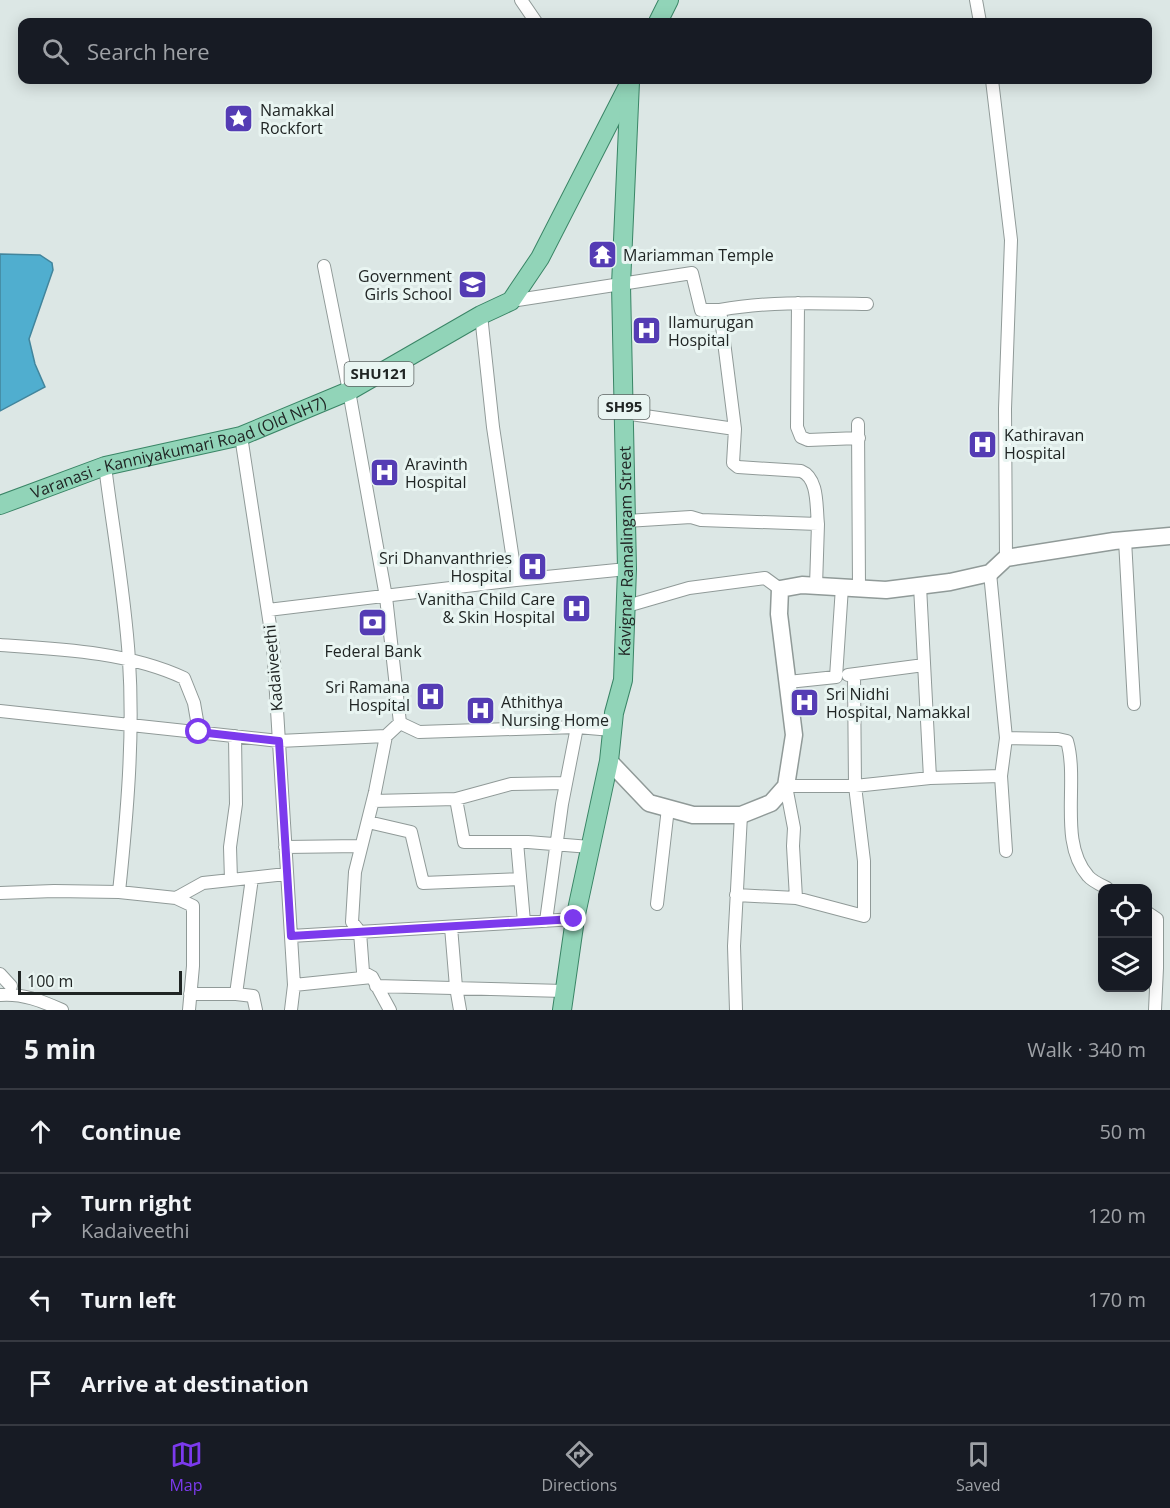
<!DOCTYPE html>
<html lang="en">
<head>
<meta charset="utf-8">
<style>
	:root { --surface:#171b24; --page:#242831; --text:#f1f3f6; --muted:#9ea1a6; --line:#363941; --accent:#7c3aed }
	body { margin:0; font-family:"Open Sans",sans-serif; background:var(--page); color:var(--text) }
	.controls { position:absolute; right:18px; bottom:18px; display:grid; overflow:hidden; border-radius:12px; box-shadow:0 3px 15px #0003 }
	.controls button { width:54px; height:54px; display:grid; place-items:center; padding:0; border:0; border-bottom:2px solid var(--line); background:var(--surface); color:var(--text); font:30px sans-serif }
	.scale { position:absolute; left:18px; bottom:15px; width:164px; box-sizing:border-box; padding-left:6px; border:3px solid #202524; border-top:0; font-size:16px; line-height:21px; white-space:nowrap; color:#202524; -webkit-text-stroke:4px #e9f5f2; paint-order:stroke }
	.stop { position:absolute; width:18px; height:18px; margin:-14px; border:4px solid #7c3aed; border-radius:50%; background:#fff }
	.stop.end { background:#7c3aed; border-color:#fff; box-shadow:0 2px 6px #0008 }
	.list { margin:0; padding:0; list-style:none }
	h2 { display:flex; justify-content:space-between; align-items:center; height:78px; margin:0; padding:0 24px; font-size:26px }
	h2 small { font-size:20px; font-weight:400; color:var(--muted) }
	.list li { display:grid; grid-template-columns:39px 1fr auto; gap:18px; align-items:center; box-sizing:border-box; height:84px; padding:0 24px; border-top:2px solid var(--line) }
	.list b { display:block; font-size:22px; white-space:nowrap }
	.list p { margin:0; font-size:20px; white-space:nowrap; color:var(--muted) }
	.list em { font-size:20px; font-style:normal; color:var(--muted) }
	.icon { flex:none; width:33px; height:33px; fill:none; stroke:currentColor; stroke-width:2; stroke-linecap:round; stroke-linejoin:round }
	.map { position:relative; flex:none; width:1170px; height:1010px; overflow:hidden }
	.search { position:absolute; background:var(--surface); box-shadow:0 3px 15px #0003; left:18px; right:18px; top:18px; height:66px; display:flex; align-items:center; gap:15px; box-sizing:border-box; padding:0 21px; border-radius:12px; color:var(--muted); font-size:22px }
	.sheet { height:414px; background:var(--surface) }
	nav { display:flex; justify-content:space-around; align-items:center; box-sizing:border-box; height:84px; border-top:2px solid var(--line); background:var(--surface); font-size:16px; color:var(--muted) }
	nav a { display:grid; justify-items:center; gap:3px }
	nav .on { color:var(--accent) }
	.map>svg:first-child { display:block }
	.water { fill:#50aecf; stroke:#42859c; stroke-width:1.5 }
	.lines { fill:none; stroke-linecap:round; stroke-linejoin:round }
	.street-casing { stroke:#909a98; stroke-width:14 }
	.secondary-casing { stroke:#909a98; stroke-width:19 }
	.primary-casing { stroke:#3a8566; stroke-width:20 }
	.street { stroke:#fff; stroke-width:12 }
	.secondary { stroke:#fff; stroke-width:16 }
	.primary { stroke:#91d4b8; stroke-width:18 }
	.route { stroke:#7c3aed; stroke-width:8 }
	.labels { text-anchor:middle; stroke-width:6; stroke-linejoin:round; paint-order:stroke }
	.shield { fill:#e9f5f2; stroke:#5c6362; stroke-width:1.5 }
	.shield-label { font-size:15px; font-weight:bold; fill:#202524 }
	.poi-label { font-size:16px; fill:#202524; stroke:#e9f5f2; text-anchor:start }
	.street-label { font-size:16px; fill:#202524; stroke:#e9f5f2 }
</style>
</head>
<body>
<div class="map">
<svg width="1170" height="1010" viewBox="0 0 1170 1010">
	<rect width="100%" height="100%" fill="#dce7e5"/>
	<!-- water -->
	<path class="water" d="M0,254L40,255L52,263L53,270L29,339L35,364L45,387L0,411Z"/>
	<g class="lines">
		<defs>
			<path id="street" d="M521,0L536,22
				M976,0L980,22
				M992,80L1011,240L1005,409L1006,558
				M324,266L349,391L386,597L400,723L419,732L577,727L612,730
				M511,301L692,273L701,310H720
				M798,303L797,427L801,437L808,440L859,438
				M481,315L493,427L516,580
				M624,413L735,429L720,310C769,301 818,303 867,304
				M858,424L859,588
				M735,429L733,463L738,467L801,471C819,478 816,508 818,524
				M241,436L273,645L294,985L291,1010
				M105,466C113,530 125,595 129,660C134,737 127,815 119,892
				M626,521L691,517L701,520L818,524L816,586
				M1125,540L1134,704
				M990,573L1006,738L1001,776L1006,851
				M920,586L930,778
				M627,606L689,588L765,578L780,589
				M268,610L516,580L627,569
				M0,645C60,649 129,652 184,678L194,703L199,732
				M848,675L924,665
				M788,682L836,677L842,587
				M0,711L279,741L386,736L400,723
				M386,736L375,792L355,872L352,922L360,932L363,972L372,977L390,1010
				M1006,738L1058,739L1067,741C1079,782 1058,842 1088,876C1092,881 1101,885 1107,888
				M456,799L464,842H528L590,847
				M373,801L456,799L511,784L566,783
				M368,822L411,832L423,883L520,879
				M517,842L524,922
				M285,847L361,846
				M231,880L230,847L236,804L235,736
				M0,893L54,891L119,892L176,898L203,883L286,874
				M736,895L796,898L864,916V861L855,786L854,675
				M176,898L193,906V966L189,1010
				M796,898L793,846L794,828L786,786H855L930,778L1001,776
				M657,904L668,808
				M1148,913L1157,919V968L1155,1010
				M546,921L562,804L577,727
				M451,927L456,987L460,1010
				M291,936L575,919
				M0,974L11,986
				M294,985L372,977
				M376,986L564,991
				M190,994H236L253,996L256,1010
				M236,994L252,878
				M0,995C22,993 42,1001 62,1010
				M736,1010L734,946L741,815"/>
			<path id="secondary" d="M609,761L649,803L693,815H741L771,803L786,786L794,735L779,614L780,589L802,585L886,590L950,582L990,573L1006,558L1114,541L1170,536"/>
			<g id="primary">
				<path d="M658,22L669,0"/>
				<path id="s1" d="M0,505L105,466L241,436L349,391L481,315L511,301L540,258L627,88"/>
				<path id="s2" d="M562,1010L575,919L609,761L614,713L623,680L627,569L621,285L630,82"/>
			</g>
		</defs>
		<!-- street casing -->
		<use href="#street" class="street-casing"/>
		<!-- secondary casing -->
		<use href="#secondary" class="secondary-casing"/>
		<!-- primary casing -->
		<use href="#primary" class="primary-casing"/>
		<!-- street -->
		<use href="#street" class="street"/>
		<!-- secondary -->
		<use href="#secondary" class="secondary"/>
		<!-- primary -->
		<use href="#primary" class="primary"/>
	</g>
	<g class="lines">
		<!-- route -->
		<path class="route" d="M199,732L279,741L291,936L574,919"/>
	</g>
	<!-- icons -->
	<defs>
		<symbol id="sight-square" viewBox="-11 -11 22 22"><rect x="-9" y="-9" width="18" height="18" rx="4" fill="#543cb4" stroke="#e9f5f2"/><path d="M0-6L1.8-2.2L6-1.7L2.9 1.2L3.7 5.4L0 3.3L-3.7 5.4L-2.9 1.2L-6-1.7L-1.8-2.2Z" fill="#fff"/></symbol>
		<symbol id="temple-square" viewBox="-11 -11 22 22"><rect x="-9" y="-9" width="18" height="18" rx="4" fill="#543cb4" stroke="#e9f5f2"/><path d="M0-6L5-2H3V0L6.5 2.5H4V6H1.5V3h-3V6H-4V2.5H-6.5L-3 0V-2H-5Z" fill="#fff"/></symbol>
		<symbol id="school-square" viewBox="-11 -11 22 22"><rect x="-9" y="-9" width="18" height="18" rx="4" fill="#543cb4" stroke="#e9f5f2"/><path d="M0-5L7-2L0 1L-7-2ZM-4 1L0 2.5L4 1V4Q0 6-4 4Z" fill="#fff"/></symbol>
		<symbol id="hospital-square" viewBox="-11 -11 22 22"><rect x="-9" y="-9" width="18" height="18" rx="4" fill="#543cb4" stroke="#e9f5f2"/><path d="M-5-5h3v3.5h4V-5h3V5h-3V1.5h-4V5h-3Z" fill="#fff"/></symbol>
		<symbol id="bank-square" viewBox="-11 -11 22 22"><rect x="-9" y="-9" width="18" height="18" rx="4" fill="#543cb4" stroke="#e9f5f2"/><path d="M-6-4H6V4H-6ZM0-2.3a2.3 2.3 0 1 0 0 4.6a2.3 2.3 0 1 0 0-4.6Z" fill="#fff"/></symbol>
	</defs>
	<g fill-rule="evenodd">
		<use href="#sight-square" x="222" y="102" width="33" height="33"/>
		<use href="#temple-square" x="586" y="238" width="33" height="33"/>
		<use href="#school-square" x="456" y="268" width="33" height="33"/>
		<use href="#hospital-square" x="630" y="314" width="33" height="33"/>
		<use href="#hospital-square" x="966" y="428" width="33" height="33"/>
		<use href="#hospital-square" x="368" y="456" width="33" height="33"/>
		<use href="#hospital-square" x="516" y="550" width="33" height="33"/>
		<use href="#hospital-square" x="560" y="592" width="33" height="33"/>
		<use href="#bank-square" x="356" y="606" width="33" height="33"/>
		<use href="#hospital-square" x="414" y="680" width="33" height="33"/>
		<use href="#hospital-square" x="788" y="686" width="33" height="33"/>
		<use href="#hospital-square" x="464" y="694" width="33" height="33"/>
	</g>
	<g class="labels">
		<!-- shield labels -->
		<g class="shield">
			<rect x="344.5" y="362" width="69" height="24" rx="4.5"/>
			<rect x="598.5" y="395" width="51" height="24" rx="4.5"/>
		</g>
		<g class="shield-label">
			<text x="379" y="379">SHU121</text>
			<text x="624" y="412">SH95</text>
		</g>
		<!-- poi labels -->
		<g class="poi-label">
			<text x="260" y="116">Namakkal<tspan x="260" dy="18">Rockfort</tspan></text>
			<text x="623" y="261">Mariamman Temple</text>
			<text x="452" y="282" text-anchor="end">Government<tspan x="452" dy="18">Girls School</tspan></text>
			<text x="668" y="328">Ilamurugan<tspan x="668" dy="18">Hospital</tspan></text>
			<text x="1004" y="441">Kathiravan<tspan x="1004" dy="18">Hospital</tspan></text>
			<text x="405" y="470">Aravinth<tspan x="405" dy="18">Hospital</tspan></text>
			<text x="512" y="564" text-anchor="end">Sri Dhanvanthries<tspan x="512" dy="18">Hospital</tspan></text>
			<text x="555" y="605" text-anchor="end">Vanitha Child Care<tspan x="555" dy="18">&amp; Skin Hospital</tspan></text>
			<text x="373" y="657" text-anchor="middle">Federal Bank</text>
			<text x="410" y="693" text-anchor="end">Sri Ramana<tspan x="410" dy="18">Hospital</tspan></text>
			<text x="826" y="700">Sri Nidhi<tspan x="826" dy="18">Hospital, Namakkal</tspan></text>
			<text x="501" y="708">Athithya<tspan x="501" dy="18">Nursing Home</tspan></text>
		</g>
		<!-- street labels -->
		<g class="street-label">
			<text dy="6" stroke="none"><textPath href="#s1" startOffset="188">Varanasi - Kanniyakumari Road (Old NH7)</textPath></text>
			<text dy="6" stroke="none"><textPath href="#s2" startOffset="465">Kavignar Ramalingam Street</textPath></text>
			<text transform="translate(273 668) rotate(-95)" y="6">Kadaiveethi</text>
		</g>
	</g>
</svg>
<div class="controls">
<button><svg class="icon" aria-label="locate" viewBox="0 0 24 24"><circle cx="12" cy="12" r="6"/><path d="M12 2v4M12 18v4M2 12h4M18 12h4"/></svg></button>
<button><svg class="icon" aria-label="layers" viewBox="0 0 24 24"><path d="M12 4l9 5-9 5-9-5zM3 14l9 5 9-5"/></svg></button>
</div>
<div class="scale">100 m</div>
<div class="stop" style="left:199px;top:732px"></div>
<div class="stop end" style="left:574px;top:919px"></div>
<div class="search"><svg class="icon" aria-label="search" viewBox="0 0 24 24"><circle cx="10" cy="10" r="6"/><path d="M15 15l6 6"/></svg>Search here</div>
</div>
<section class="sheet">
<h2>5 min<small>Walk · 340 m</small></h2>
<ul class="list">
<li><svg class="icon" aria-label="ahead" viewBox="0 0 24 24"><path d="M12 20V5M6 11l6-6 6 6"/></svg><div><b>Continue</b></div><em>50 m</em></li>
<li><svg class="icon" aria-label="right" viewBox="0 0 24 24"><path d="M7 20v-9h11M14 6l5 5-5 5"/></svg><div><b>Turn right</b><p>Kadaiveethi</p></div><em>120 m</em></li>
<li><svg class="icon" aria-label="left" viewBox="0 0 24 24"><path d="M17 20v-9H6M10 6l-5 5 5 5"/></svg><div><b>Turn left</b></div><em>170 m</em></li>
<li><svg class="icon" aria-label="arrive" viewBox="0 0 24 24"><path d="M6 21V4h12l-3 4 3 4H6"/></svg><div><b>Arrive at destination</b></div></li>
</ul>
</section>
<nav>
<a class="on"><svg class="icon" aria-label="map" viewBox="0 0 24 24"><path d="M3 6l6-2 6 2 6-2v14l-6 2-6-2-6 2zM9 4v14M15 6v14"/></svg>Map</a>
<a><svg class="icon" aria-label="directions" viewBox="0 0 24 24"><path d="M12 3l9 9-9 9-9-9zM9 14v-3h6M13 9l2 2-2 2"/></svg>Directions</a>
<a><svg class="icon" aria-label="saved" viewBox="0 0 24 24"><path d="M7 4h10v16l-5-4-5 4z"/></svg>Saved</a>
</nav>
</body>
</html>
